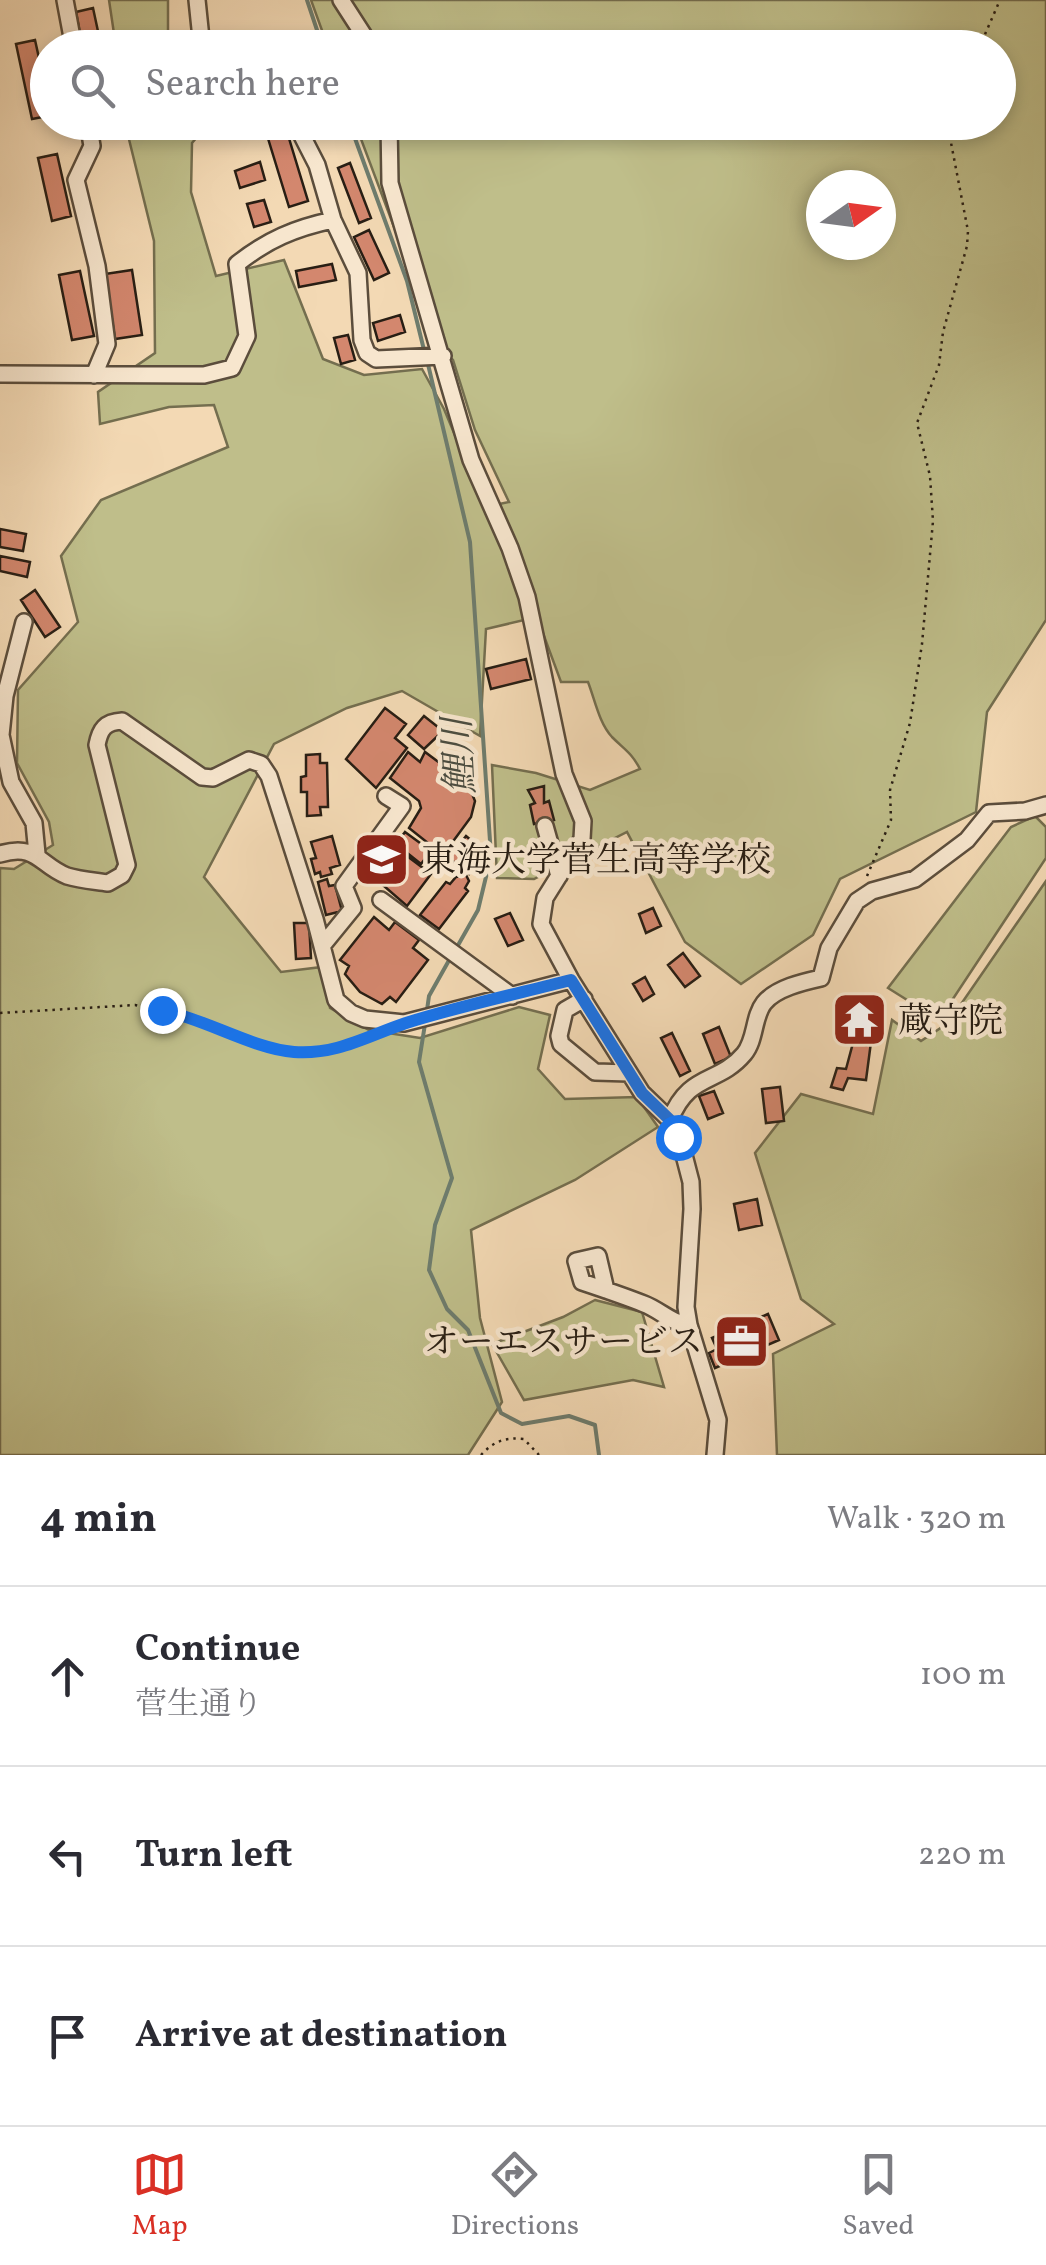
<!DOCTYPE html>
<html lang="en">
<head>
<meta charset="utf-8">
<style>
	:root { --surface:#fff; --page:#f7f7f7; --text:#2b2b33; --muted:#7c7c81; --line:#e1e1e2; --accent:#d93025 }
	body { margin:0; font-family:Vollkorn,"Noto Serif JP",serif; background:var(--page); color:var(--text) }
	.compass { position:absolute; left:806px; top:170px; width:90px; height:90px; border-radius:50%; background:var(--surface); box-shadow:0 5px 15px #0003; rotate:76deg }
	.stop { position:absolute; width:30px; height:30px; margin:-22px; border:8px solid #1a73e8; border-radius:50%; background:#fff }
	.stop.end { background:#1a73e8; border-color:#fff; box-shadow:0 2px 10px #0008 }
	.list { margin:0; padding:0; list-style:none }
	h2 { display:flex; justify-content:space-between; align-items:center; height:130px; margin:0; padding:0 40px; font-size:42px }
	h2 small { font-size:32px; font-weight:400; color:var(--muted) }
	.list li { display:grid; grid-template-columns:65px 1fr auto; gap:30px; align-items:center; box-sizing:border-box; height:180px; padding:0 40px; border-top:2px solid var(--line) }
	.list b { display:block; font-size:38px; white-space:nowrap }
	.list p { margin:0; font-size:32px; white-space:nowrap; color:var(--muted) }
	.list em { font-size:32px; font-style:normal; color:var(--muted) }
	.icon { flex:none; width:55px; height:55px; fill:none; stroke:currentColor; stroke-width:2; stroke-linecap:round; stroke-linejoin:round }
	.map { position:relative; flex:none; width:1046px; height:1455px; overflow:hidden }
	.search { position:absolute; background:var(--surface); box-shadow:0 5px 15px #0003; left:30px; right:30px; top:30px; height:110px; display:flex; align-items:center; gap:25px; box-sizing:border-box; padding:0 35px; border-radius:55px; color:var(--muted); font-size:38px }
	.sheet { height:670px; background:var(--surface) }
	nav { display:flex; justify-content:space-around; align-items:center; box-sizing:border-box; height:140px; border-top:2px solid var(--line); background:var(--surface); font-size:28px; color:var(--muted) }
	nav a { display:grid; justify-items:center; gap:5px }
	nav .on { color:var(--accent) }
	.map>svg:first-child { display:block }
	.green { fill:#bfbe8a; stroke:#746e4f; stroke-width:2.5; fill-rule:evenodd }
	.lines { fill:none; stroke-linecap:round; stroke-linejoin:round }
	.stream { stroke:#6e7c6d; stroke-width:4 }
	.building { fill:#d3876e; stroke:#281e14; stroke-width:2.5 }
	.minor-casing { stroke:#5b4d3c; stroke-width:20 }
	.path { stroke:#281e14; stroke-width:2.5; stroke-dasharray:2.5 5; stroke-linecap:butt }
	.minor { stroke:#f7e6ce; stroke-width:15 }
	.route { stroke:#1a73e8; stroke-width:12 }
	.labels { text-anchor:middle; stroke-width:9; stroke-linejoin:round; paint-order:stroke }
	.poi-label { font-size:35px; fill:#281e14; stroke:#f7e6ce; text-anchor:start }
	.water-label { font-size:38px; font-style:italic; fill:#4b4d41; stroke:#f7e6ce }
</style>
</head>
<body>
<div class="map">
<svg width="1046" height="1455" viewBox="0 0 1046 1455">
	<rect width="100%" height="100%" fill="#f3d9b4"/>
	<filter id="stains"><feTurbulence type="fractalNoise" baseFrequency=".002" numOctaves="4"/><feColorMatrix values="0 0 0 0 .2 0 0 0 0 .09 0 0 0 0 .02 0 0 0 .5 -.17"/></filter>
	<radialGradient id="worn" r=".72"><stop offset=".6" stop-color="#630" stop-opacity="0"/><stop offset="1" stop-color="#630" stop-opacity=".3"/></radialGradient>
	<!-- green -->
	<path class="green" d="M109,0H168V47H116Z
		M311,0H1046V620L987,712L976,812L840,879L813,935L741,984L685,942L627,832L534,879L497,878L492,765L536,773L590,790L640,769C631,752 625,750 612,737C599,723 595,700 588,682H561L537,617L486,629L480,736L402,691L347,708L274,744L204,877L281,972L322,967L330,1008L369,1030L420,1038L519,1007L550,1015L538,1069L565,1099L637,1097L658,1127L575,1180L471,1230L480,1318L502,1402L468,1455H0V868L14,869L53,845L49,822L17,763L18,690L78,622L61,556L101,500L228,447L214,405L169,407L100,424L98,392L155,353L154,241L125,123H209L192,143L191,192L216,276L284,260L323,359L364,375L422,369L444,409L485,507L509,502L475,430L453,360L439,347L355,123L998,122V48L328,47ZM821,185H881V245H821Z
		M1035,816L1046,827V858L939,1020L888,988L1011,827Z
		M1046,881V1455H777L773,1354L834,1324L801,1299L755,1153L801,1094L873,1114L892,1020L921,1041L948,1023Z
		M595,1300L642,1312L664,1387L633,1380L524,1400L492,1344L563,1317Z"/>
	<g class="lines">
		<!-- stream -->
		<path class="stream" d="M307,0L323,48
			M349,122L407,281L424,350
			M427,360L470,542L491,856L478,910L457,947
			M427,1010L429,996L452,955
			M425,1024L419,1062L452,1178L435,1225L429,1270L447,1309L468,1330L501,1413L522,1424L569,1416L595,1425L599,1455"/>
	</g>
	<!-- building -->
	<path class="building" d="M93,8L99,36L81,39L76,12Z
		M35,40L48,99V116L32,119L16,44Z
		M263,122H284L308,201L289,207Z
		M57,154L71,216L52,221L38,158Z
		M260,162L265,180L240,188L235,171Z
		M350,163L371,218L359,223L338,168Z
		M264,200L271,222L254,227L247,204Z
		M369,230L389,273L374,280L354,237Z
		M332,264L336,280L299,287L296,271Z
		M132,270L142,335L115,339L105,274Z
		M80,271L94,336L72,340L59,275Z
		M400,315L405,332L378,341L373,323Z
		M348,335L355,360L341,364L334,338Z
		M0,529L26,534L23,551L0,547Z
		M0,556L30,562L27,577L0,571Z
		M35,590L60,627L45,637L21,600Z
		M526,659L531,679L491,689L486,669Z
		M385,708L406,724L395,738L407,748L376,788L346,759Z
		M424,716L443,731L424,749L408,735Z
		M408,752L420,762L425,752L468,784L475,801L471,817L443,855L409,828L421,808L419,801L390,778Z
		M320,754V763H327L328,807H320L321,815L307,816V792H301V777L306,776V755Z
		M544,786V803L549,801L554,820L534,824L530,805L535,803L528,790Z
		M405,832L431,851L421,864L396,844Z
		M332,836L340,865L330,868L332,874L321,877L320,872L315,874L311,859L316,858L311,842Z
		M466,836L484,851L469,874L449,858Z
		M391,844L431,874L407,906L369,873Z
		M466,875L469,881L465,888L468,891L439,929L420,915L446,882L450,884L456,877Z
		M327,879L329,886L335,885L342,911L326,915L318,882Z
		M653,908L661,926L646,933L639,914Z
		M510,913L523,940L508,946L495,919Z
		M374,917L389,930L395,922L419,940L413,948L428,960L396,1002L390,997L382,1004L360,992L345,974L349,966L340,960Z
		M294,923H309L311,958L296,959Z
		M683,953L700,976L685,987L668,965Z
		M645,977L654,994L643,1001L633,984Z
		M844,1001L876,1004L866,1080L848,1078L843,1090L831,1087L837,1068L846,1069L853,1043L866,1045V1038L843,1037Z
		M719,1027L731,1057L715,1064L703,1034Z
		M672,1033L690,1071L680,1076L661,1038Z
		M780,1087L784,1121L766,1123L762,1089Z
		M714,1091L723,1113L708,1119L699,1096Z
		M757,1199L762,1225L739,1230L734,1204Z
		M768,1314L779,1340L715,1368L709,1353L717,1349L712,1338Z"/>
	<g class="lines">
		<defs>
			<path id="minor" d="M65,0L74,48
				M197,0L202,48
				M341,0L372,48
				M88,122L92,146L76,180L97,266L107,344L94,375
				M295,122L317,165L333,220L358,273L362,340L367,353L376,359L443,356
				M389,122L390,183L471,460L510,548L527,597L564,774L583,821L582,839L545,898L541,924L571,980L642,1093L670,1120L684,1155L691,1182L692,1209L686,1307L689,1325L718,1420L715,1455
				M0,374L204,375L232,368L247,336L237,264C267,240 295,228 333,220
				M24,622L5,696L1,735L11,782L34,823L37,854
				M545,826L559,876
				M0,854C37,843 39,865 67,876C80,880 95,881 108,883L122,875L127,865L97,745C100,729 105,722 122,721L202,777L213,778L249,760L261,764L269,776L315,919L336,1000L351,1013L365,1019L404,1023L571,980
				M381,900L512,996
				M322,946L353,908L344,886L402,806L386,796
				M584,999L565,1010L559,1036L561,1044L595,1072L629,1073
				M670,1120C689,1072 718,1085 744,1054C756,1040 753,1017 764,1003C776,988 803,982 821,978L829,948L857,901L872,891L915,879L967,840L989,813L1025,811L1046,805
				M606,1290L598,1256L576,1261L582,1282C603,1289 624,1296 644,1304C660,1310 671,1323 689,1325"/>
		</defs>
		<!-- minor casing -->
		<use href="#minor" class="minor-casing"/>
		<!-- path -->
		<path class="path" d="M979,48L1000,0
			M867,876L891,820L890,790L910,723L922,644L933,521L930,476L917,423L939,365L943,332L967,246L968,231L947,122
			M0,1013L135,1005L188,1016L289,1052L343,1049L375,1035
			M481,1455C494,1441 505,1437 524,1439L539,1455"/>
		<!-- minor -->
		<use href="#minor" class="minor"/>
	</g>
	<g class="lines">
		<!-- route -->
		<path class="route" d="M162,1010C205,1019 254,1049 294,1052C337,1055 367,1036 406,1023C460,1006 516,994 571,980L642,1093L670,1120L678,1137"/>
	</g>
	<!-- icons -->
	<defs>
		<symbol id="school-square" viewBox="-11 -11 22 22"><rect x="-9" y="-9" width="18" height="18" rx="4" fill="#8f2418" stroke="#f7e6ce"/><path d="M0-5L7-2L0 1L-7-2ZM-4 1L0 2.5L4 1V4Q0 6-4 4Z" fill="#fff"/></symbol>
		<symbol id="temple-square" viewBox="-11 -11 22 22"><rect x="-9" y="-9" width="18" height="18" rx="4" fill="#8f2418" stroke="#f7e6ce"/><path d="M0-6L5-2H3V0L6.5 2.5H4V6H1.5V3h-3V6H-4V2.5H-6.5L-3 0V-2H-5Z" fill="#fff"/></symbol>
		<symbol id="office-square" viewBox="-11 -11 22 22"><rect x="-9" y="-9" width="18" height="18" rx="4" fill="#8f2418" stroke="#f7e6ce"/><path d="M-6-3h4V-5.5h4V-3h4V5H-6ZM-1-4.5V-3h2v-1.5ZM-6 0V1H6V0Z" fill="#fff"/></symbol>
	</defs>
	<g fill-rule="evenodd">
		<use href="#school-square" x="350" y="828" width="63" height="63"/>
		<use href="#temple-square" x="828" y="988" width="63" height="63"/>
		<use href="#office-square" x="710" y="1310" width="63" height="63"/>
	</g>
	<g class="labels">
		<!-- poi labels -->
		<g class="poi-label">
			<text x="421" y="871">東海大学菅生高等学校</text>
			<text x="898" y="1032">蔵守院</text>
			<text x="703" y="1353" text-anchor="end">オーエスサービス</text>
		</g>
		<!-- water labels -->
		<g class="water-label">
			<text transform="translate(458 756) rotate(-93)" y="13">鯉川</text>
		</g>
	</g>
	<rect width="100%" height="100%" filter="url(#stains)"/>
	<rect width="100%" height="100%" fill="url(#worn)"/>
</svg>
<svg class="compass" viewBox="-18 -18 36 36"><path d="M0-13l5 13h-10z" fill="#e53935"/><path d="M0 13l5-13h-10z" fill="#7c7c81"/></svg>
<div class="stop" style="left:678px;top:1137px"></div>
<div class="stop end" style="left:162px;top:1010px"></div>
<div class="search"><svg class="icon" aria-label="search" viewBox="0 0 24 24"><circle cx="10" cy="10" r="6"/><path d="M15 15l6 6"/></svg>Search here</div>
</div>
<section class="sheet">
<h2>4 min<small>Walk · 320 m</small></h2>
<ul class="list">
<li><svg class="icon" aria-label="ahead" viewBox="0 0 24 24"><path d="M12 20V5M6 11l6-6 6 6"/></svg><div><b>Continue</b><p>菅生通り</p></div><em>100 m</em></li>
<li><svg class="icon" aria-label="left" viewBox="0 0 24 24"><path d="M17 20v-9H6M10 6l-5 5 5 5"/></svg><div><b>Turn left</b></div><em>220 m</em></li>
<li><svg class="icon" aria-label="arrive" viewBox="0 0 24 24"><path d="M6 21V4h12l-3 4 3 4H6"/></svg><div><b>Arrive at destination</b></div></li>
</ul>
</section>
<nav>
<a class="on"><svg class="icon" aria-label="map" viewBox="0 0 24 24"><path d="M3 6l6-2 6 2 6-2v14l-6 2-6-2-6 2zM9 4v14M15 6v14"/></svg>Map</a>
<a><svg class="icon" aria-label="directions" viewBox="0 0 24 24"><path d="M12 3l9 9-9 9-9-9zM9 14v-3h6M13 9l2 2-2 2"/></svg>Directions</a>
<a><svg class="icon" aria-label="saved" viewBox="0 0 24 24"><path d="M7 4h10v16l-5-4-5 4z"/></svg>Saved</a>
</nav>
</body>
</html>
